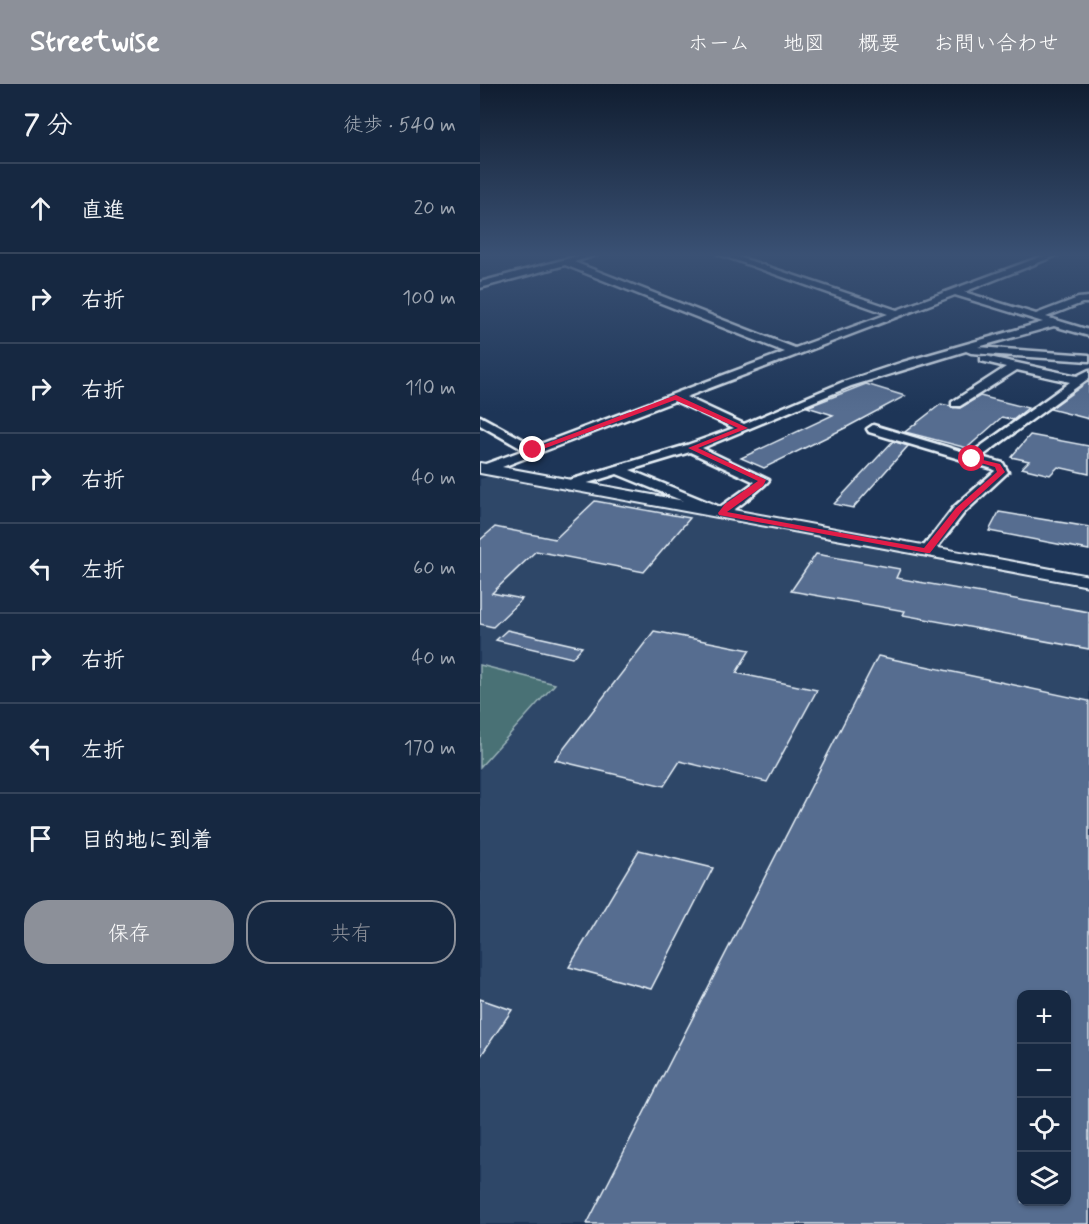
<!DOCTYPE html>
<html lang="ja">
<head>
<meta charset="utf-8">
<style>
	:root { --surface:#162841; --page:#1f3048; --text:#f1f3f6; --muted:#9ea6b1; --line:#35445a; --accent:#8c9099 }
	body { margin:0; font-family:Mynerve,"Klee One",sans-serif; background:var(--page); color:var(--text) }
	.controls { position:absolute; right:18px; bottom:18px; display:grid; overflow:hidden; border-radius:12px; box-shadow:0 2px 4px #0004 }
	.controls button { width:54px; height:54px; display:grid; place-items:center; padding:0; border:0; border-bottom:2px solid var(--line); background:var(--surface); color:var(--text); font:30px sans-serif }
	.stop { position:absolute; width:18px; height:18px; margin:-14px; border:4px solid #e11d48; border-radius:50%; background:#fff }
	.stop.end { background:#e11d48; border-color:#fff; box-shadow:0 2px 6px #0008 }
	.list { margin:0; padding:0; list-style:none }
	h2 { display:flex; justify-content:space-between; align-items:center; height:78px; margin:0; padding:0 24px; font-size:26px }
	h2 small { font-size:20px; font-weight:400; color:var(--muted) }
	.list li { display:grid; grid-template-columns:39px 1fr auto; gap:18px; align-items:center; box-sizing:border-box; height:90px; padding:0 24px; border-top:2px solid var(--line) }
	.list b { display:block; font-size:22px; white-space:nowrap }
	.list em { font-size:20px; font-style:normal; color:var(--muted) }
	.actions { display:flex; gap:12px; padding:18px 24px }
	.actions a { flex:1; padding:14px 0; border:2px solid var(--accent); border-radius:24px; text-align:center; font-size:21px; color:var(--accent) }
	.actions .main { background:var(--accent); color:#fff }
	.icon { flex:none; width:33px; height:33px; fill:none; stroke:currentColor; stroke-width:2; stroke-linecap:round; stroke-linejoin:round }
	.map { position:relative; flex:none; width:609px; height:1140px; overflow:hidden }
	header { display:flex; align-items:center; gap:36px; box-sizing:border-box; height:84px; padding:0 30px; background:var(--accent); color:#fff }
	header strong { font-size:28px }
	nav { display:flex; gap:33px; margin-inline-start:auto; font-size:21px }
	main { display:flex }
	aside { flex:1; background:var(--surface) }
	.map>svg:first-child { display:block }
	.built { fill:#2e4668; fill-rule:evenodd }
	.green { fill:#497175; stroke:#98b1b6; stroke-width:1.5 }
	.building { fill:#566d90; stroke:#e8f1f8; stroke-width:1.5; fill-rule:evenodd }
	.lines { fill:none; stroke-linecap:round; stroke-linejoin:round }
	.minor-casing { stroke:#e8f1f8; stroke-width:5 }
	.tertiary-casing { stroke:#e8f1f8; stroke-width:4 }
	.minor { fill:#1d3557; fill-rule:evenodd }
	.tertiary { fill:#1d3557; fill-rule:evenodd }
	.route { fill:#e11d48 }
</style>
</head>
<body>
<header>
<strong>Streetwise</strong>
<nav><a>ホーム</a><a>地図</a><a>概要</a><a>お問い合わせ</a></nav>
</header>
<main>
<aside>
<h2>7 分<small>徒歩 · 540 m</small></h2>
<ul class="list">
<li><svg class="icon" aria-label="ahead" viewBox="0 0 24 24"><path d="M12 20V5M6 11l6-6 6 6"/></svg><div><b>直進</b></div><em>20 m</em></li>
<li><svg class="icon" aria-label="right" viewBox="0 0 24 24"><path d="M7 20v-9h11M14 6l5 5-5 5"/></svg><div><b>右折</b></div><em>100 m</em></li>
<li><svg class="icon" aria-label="right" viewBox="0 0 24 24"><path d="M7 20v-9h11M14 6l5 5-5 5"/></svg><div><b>右折</b></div><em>110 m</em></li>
<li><svg class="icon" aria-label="right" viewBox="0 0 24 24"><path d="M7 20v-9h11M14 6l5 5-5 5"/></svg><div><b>右折</b></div><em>40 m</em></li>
<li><svg class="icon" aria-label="left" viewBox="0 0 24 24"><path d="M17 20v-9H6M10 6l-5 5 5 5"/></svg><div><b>左折</b></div><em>60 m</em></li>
<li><svg class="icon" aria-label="right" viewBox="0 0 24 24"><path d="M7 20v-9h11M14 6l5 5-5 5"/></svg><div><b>右折</b></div><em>40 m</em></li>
<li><svg class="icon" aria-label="left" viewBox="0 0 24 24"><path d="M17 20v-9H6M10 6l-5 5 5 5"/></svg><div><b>左折</b></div><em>170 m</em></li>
<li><svg class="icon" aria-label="arrive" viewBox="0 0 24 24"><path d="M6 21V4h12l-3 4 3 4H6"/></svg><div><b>目的地に到着</b></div></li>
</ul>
<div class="actions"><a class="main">保存</a><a>共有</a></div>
</aside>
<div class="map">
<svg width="609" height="1140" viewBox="0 0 609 1140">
	<rect width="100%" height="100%" fill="#1d3557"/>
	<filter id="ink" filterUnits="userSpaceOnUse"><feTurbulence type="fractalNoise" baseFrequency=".0167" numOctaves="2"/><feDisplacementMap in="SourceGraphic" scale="12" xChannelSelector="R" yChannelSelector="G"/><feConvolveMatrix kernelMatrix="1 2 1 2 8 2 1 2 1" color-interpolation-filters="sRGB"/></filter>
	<g filter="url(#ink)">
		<!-- built -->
		<path class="built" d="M10,392L609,503V1140H0V395ZM542,910H586V1118H542Z"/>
		<!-- green -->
		<path class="green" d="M0,581L75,600L0,683Z"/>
		<!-- building -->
		<path class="building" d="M609,297V335L570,325Z
			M386,300L425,312L367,343L284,384L261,374L353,331L327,323Z
			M500,312L548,324L533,336L522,333L487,364L425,348L461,320L480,324Z
			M550,351L609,362V390L578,383L570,391L542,384L549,377L531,373Z
			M413,357L428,362L373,424L354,420Z
			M115,417L210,434L164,488L56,467L12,509L42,515L13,543L0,540V456L15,443L75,455Z
			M519,428L609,443V466L509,447Z
			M336,470L420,485L416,494L609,528V565L423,531L425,527L311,507Z
			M27,546L102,563L92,574L16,556Z
			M174,547L270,566L256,589L337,606L287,698L200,677L184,702L75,676Z
			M398,572L609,617V1140H107ZM542,910H586V1118H542Z
			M159,766L233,784L171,905L89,883Z
			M0,915L32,926L0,973Z"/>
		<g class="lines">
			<defs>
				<path id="minor" d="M105,170H119L94,178L315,264L408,230L238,170H250L417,226L568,170H580L484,208L556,230L598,214L609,213V219H602L566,233L609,246V252L574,242L498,263L609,271V277L491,269L486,267L371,302L222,364L289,396C285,402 248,432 242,433L137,390L88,405L81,401L83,398L207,361L254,344L195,317L9,388H0V382L44,366L0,341V332L55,362L305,268L85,181L0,204V198ZM475,211L563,238L423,278L363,298L264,340L206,313ZM210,368L275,398L240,423L150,386Z
					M505,272L597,292L609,286V294L501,373L523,379L528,388L484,429L452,470H442L440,467L474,423L515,387L513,385L389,348L387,345L393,341L490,370L590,298L537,286L480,322H472V318L526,283L501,277V273Z"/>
				<path id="tertiary" d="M0,379L609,492V502L0,389Z"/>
			</defs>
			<!-- minor casing -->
			<use href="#minor" class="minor-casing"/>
			<!-- tertiary casing -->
			<use href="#tertiary" class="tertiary-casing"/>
			<!-- minor -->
			<use href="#minor" class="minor"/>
			<!-- tertiary -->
			<use href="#tertiary" class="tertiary"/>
		</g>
	</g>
	<!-- sky -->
	<linearGradient id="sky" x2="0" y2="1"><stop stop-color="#101d30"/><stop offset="0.52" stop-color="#3a5174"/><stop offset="1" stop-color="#3a5174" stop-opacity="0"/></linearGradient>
	<rect width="609" height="329" fill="url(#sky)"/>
	<!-- route -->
	<path class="route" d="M196,311L268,344L218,364L286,396L283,402L247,428L444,464L476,424L517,388L515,383L490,376V373L520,380L525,388L482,427L450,469H447L239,431L238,429L245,420L278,397L208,364L258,344L195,316L55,368L49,366Z"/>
</svg>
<div class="controls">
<button>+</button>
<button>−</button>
<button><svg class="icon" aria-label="locate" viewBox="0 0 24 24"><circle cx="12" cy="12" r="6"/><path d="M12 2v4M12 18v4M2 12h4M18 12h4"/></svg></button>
<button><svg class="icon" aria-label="layers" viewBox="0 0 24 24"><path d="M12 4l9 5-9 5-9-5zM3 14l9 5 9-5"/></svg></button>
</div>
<div class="stop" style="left:492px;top:375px"></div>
<div class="stop end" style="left:53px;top:366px"></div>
</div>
</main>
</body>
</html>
